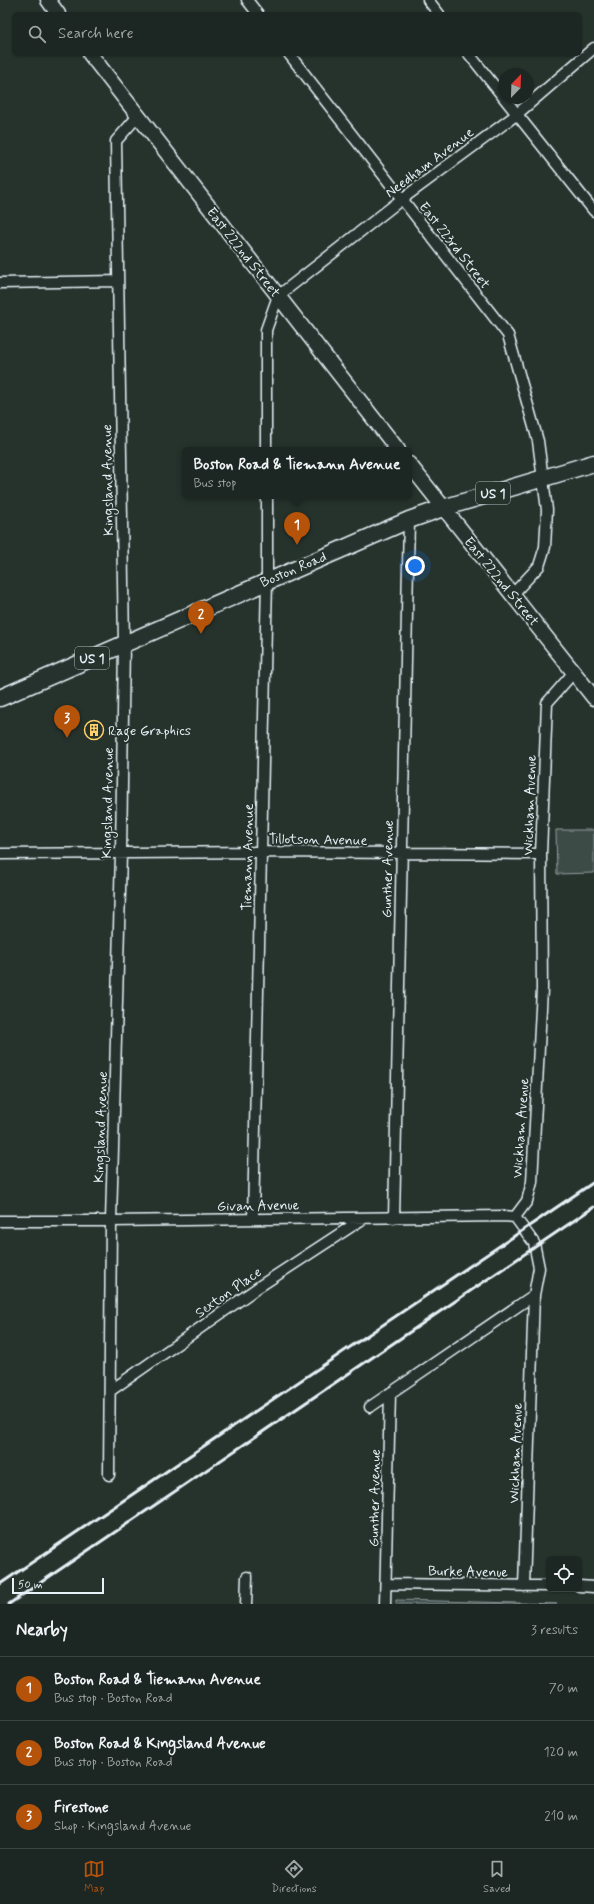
<!DOCTYPE html>
<html lang="en">
<head>
<meta charset="utf-8">
<style>
	:root { --surface:#1c2622; --page:#252e2a; --text:#f1f3f6; --muted:#a0a5a5; --line:#3a4340; --accent:#b45309 }
	body { margin:0; font-family:Mynerve,sans-serif; background:var(--page); color:var(--text) }
	.controls { position:absolute; right:12px; bottom:12px; display:grid; overflow:hidden; border-radius:6px; box-shadow:0 1px 3px #0004 }
	.controls button { width:36px; height:36px; display:grid; place-items:center; padding:0; border:0; border-bottom:1px solid var(--line); background:var(--surface); color:var(--text); font:20px sans-serif }
	.compass { position:absolute; left:498px; top:68px; width:36px; height:36px; border-radius:50%; background:var(--surface); box-shadow:0 1px 3px #0004; rotate:23deg }
	.scale { position:absolute; left:12px; bottom:10px; width:92px; box-sizing:border-box; padding-left:4px; border:2px solid #e8f1f8; border-top:0; font-size:11px; line-height:14px; white-space:nowrap; color:#e8f1f8; -webkit-text-stroke:3px #26332d; paint-order:stroke }
	.you { position:absolute; left:415px; top:566px; width:14px; height:14px; margin:-10px; border:3px solid #fff; border-radius:50%; background:#1a73e8; box-shadow:0 0 0 6px #1a73e833 }
	.badge { display:grid; place-items:center; width:26px; height:26px; border-radius:50%; background:var(--accent); color:#fff; font-size:13px; font-weight:700 }
	.pin { position:absolute; translate:-50% -33px; filter:drop-shadow(0 1px 2px #0008) }
	.pin::after { content:''; position:absolute; top:21px; width:14px; height:12px; background:inherit; clip-path:polygon(0 0,100% 0,50% 100%) }
	.popup { position:absolute; left:182px; top:447px; width:230px; height:52px; box-sizing:border-box; display:grid; place-content:center; border-radius:6px; background:var(--surface); filter:drop-shadow(0 1px 3px #0005); font-size:13px; white-space:nowrap; color:var(--muted) }
	.popup b { font-size:15px; color:var(--text) }
	.popup::after { content:''; position:absolute; left:50%; top:100%; margin-left:-8px; border:8px solid transparent; border-top-color:var(--surface) }
	.list { margin:0; padding:0; list-style:none }
	h2 { display:flex; justify-content:space-between; align-items:center; height:52px; margin:0; padding:0 16px; font-size:17px }
	h2 small { font-size:13px; font-weight:400; color:var(--muted) }
	.list li { display:grid; grid-template-columns:26px 1fr auto; gap:12px; align-items:center; box-sizing:border-box; height:64px; padding:0 16px; border-top:1px solid var(--line) }
	.list b { display:block; font-size:15px; white-space:nowrap }
	.list p { margin:0; font-size:13px; white-space:nowrap; color:var(--muted) }
	.list em { font-size:13px; font-style:normal; color:var(--muted) }
	.icon { flex:none; width:22px; height:22px; fill:none; stroke:currentColor; stroke-width:2; stroke-linecap:round; stroke-linejoin:round }
	.map { position:relative; flex:none; width:594px; height:1604px; overflow:hidden }
	.search { position:absolute; background:var(--surface); box-shadow:0 1px 3px #0004; left:12px; right:12px; top:12px; height:44px; display:flex; align-items:center; gap:10px; box-sizing:border-box; padding:0 14px; border-radius:6px; color:var(--muted); font-size:15px }
	.sheet { height:244px; background:var(--surface) }
	nav { display:flex; justify-content:space-around; align-items:center; box-sizing:border-box; height:56px; border-top:1px solid var(--line); background:var(--surface); font-size:11px; color:var(--muted) }
	nav a { display:grid; justify-items:center; gap:2px }
	nav .on { color:var(--accent) }
	.map>svg:first-child { display:block }
	.green { fill:#3e4b47; stroke:#939ea0 }
	.lines { fill:none; stroke-linecap:round; stroke-linejoin:round }
	.street-casing { stroke:#e8f1f8; stroke-width:13 }
	.secondary-casing { stroke:#e8f1f8; stroke-width:17 }
	.primary-casing { stroke:#e8f1f8; stroke-width:19 }
	.street { stroke:#26332d; stroke-width:10 }
	.secondary { stroke:#26332d; stroke-width:14 }
	.primary { stroke:#26332d; stroke-width:16 }
	.rail { stroke:#e8f1f8; stroke-width:3 }
	.labels { text-anchor:middle; stroke-width:4; stroke-linejoin:round; paint-order:stroke }
	.shield { fill:#26332d; stroke:#aeb8bb; stroke-width:1 }
	.shield-label { font-size:13px; font-weight:bold; fill:#e8f1f8 }
	.street-label { font-size:14px; fill:#e8f1f8; stroke:#26332d }
	.poi-label { font-size:14px; fill:#e8f1f8; stroke:#26332d; text-anchor:start }
</style>
</head>
<body>
<div class="map">
<svg width="594" height="1604" viewBox="0 0 594 1604">
	<rect width="100%" height="100%" fill="#26332d"/>
	<filter id="ink" filterUnits="userSpaceOnUse"><feTurbulence type="fractalNoise" baseFrequency=".025" numOctaves="2"/><feDisplacementMap in="SourceGraphic" scale="8" xChannelSelector="R" yChannelSelector="G"/><feConvolveMatrix kernelMatrix="1 2 1 2 8 2 1 2 1" color-interpolation-filters="sRGB"/></filter>
	<g filter="url(#ink)">
		<!-- green -->
		<path class="green" d="M556,830H594V873L557,874Z
			M396,1600L557,1604H396Z"/>
		<g class="lines">
			<defs>
				<path id="street" d="M247,0L258,14
					M428,0L439,14
					M289,54L508,335L538,441L547,510L545,547L539,566L513,594
					M469,54L594,211
					M0,283L117,281
					M266,450V330L278,296L402,199L516,115L594,48
					M0,854L261,852L541,854
					M515,1217L527,1201L532,1182L542,989L541,854L547,703L574,672
					M515,1217L534,1243L539,1268L534,1295L524,1586
					M394,1218L409,520
					M253,1219L267,580V496
					M0,1221H111L504,1216L515,1217
					M110,1391L260,1286L364,1218
					M370,1407L534,1295
					M109,1475L111,1221L121,854L124,644L116,141L138,116
					M386,1584L549,1586
					M579,1586L594,1587
					M246,1604L247,1577
					M385,1604L390,1393"/>
				<path id="secondary" d="M48,0L58,14
					M90,54L398,450
					M409,464L594,698"/>
				<path id="primary" d="M0,698L409,520L443,508L594,463"/>
			</defs>
			<!-- street casing -->
			<use href="#street" class="street-casing"/>
			<!-- secondary casing -->
			<use href="#secondary" class="secondary-casing"/>
			<!-- primary casing -->
			<use href="#primary" class="primary-casing"/>
			<!-- street -->
			<use href="#street" class="street"/>
			<!-- secondary -->
			<use href="#secondary" class="secondary"/>
			<!-- primary -->
			<use href="#primary" class="primary"/>
			<!-- rail -->
			<path class="rail" d="M0,1584L594,1182
				M9,1604L594,1207"/>
		</g>
	</g>
	<!-- icons -->
	<defs>
		<symbol id="building-ring" viewBox="-11 -11 22 22"><circle r="9.5" fill="#26332d" stroke="#ffd166" stroke-width="1.5"/><path d="M-4-6H4V6H1V3H-1V6H-4ZM-2.5-4.3h1.7v1.8h-1.7ZM.8-4.3h1.7v1.8H.8ZM-2.5-1h1.7V.8h-1.7ZM.8-1h1.7V.8H.8Z" fill="#ffd166"/></symbol>
	</defs>
	<g fill-rule="evenodd">
		<use href="#building-ring" x="83" y="719" width="22" height="22"/>
	</g>
	<g class="labels">
		<!-- shield labels -->
		<g class="shield">
			<rect x="476" y="482" width="34" height="22" rx="3"/>
			<rect x="75" y="647" width="34" height="22" rx="3"/>
		</g>
		<g class="shield-label">
			<text x="493" y="498">US 1</text>
			<text x="92" y="663">US 1</text>
		</g>
		<!-- street labels -->
		<g class="street-label">
			<text transform="translate(429 162) rotate(-37)" y="5">Needham Avenue</text>
			<text transform="translate(455 245) rotate(52)" y="5">East 223rd Street</text>
			<text transform="translate(244 252) rotate(52)" y="5">East 222nd Street</text>
			<text transform="translate(107 480) rotate(-91)" y="5">Kingsland Avenue</text>
			<text transform="translate(293 569) rotate(-23)" y="5">Boston Road</text>
			<text transform="translate(502 581) rotate(51)" y="5">East 222nd Street</text>
			<text transform="translate(107 803) rotate(-89)" y="5">Kingsland Avenue</text>
			<text transform="translate(529 805) rotate(-88)" y="5">Wickham Avenue</text>
			<text transform="translate(318 839) rotate(1)" y="5">Tillotson Avenue</text>
			<text transform="translate(247 857) rotate(-89)" y="5">Tiemann Avenue</text>
			<text transform="translate(387 869) rotate(-89)" y="5">Gunther Avenue</text>
			<text transform="translate(100 1127) rotate(-88)" y="5">Kingsland Avenue</text>
			<text transform="translate(520 1128) rotate(-86)" y="5">Wickham Avenue</text>
			<text transform="translate(258 1205) rotate(-1)" y="5">Givan Avenue</text>
			<text transform="translate(228 1292) rotate(-35)" y="5">Sexton Place</text>
			<text transform="translate(515 1453) rotate(-88)" y="5">Wickham Avenue</text>
			<text transform="translate(374 1498) rotate(-89)" y="5">Gunther Avenue</text>
			<text transform="translate(468 1571) rotate(1)" y="5">Burke Avenue</text>
		</g>
		<!-- poi labels -->
		<g class="poi-label">
			<text x="108" y="735">Rage Graphics</text>
		</g>
	</g>
</svg>
<div class="controls">
<button><svg class="icon" aria-label="locate" viewBox="0 0 24 24"><circle cx="12" cy="12" r="6"/><path d="M12 2v4M12 18v4M2 12h4M18 12h4"/></svg></button>
</div>
<svg class="compass" viewBox="-18 -18 36 36"><path d="M0-13l5 13h-10z" fill="#e53935"/><path d="M0 13l5-13h-10z" fill="#a0a5a5"/></svg>
<div class="scale">50 m</div>
<div class="you"></div>
<div class="pin badge" style="left:297px;top:545px">1</div>
<div class="popup"><b>Boston Road &amp; Tiemann Avenue</b>Bus stop</div>
<div class="pin badge" style="left:201px;top:634px">2</div>
<div class="pin badge" style="left:67px;top:738px">3</div>
<div class="search"><svg class="icon" aria-label="search" viewBox="0 0 24 24"><circle cx="10" cy="10" r="6"/><path d="M15 15l6 6"/></svg>Search here</div>
</div>
<section class="sheet">
<h2>Nearby<small>3 results</small></h2>
<ul class="list">
<li><span class="badge">1</span><div><b>Boston Road &amp; Tiemann Avenue</b><p>Bus stop · Boston Road</p></div><em>70 m</em></li>
<li><span class="badge">2</span><div><b>Boston Road &amp; Kingsland Avenue</b><p>Bus stop · Boston Road</p></div><em>120 m</em></li>
<li><span class="badge">3</span><div><b>Firestone</b><p>Shop · Kingsland Avenue</p></div><em>210 m</em></li>
</ul>
</section>
<nav>
<a class="on"><svg class="icon" aria-label="map" viewBox="0 0 24 24"><path d="M3 6l6-2 6 2 6-2v14l-6 2-6-2-6 2zM9 4v14M15 6v14"/></svg>Map</a>
<a><svg class="icon" aria-label="directions" viewBox="0 0 24 24"><path d="M12 3l9 9-9 9-9-9zM9 14v-3h6M13 9l2 2-2 2"/></svg>Directions</a>
<a><svg class="icon" aria-label="saved" viewBox="0 0 24 24"><path d="M7 4h10v16l-5-4-5 4z"/></svg>Saved</a>
</nav>
</body>
</html>
